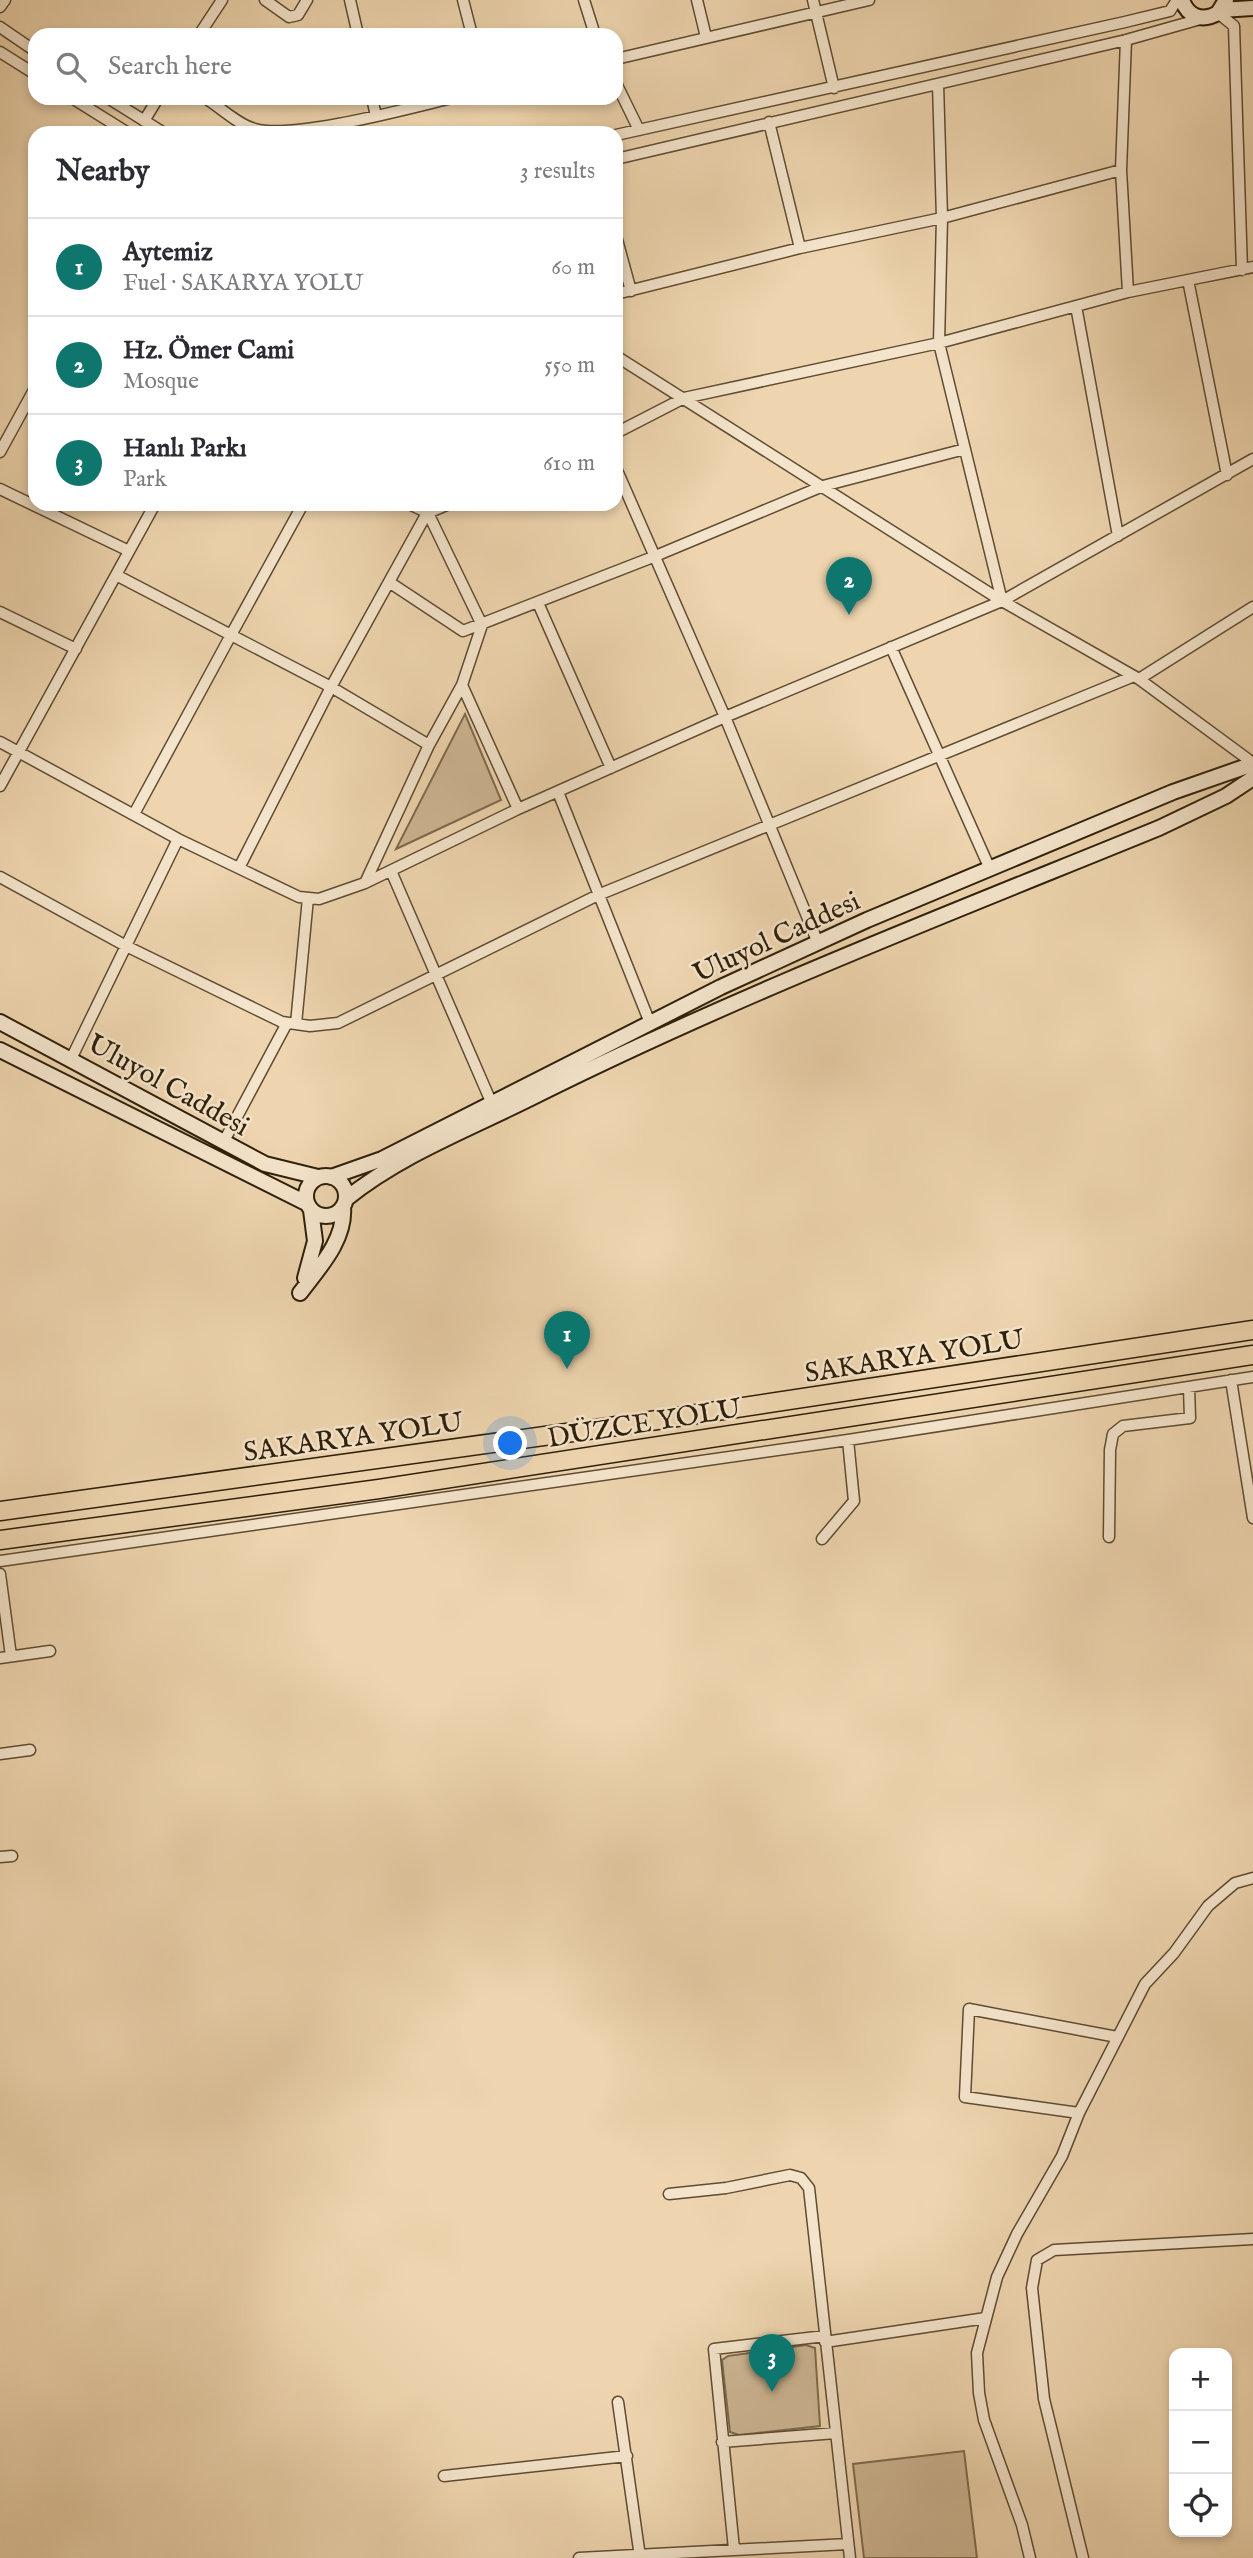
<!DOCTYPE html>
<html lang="en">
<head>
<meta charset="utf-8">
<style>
	:root { --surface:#fff; --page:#f7f7f7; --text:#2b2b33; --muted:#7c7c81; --line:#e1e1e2; --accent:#0f766e }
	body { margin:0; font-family:"IM FELL English",serif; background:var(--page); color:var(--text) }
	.controls { position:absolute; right:21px; bottom:21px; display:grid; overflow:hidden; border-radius:14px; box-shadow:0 4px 10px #0003 }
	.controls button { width:63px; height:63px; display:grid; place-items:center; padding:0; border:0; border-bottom:2px solid var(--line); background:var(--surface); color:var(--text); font:35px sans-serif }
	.you { position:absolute; left:511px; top:1444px; width:24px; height:24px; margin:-18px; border:5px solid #fff; border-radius:50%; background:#1a73e8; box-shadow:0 0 0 10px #1a73e833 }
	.badge { display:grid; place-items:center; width:46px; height:46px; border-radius:50%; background:var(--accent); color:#fff; font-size:23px; font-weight:700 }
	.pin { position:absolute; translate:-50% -58px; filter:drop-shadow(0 2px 4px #0008) }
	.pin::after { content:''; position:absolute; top:37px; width:24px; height:21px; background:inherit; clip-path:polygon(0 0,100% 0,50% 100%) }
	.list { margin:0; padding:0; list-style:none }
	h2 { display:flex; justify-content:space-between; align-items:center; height:91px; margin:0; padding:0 28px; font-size:30px }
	h2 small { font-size:23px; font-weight:400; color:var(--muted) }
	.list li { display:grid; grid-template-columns:46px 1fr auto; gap:21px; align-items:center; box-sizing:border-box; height:98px; padding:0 28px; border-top:2px solid var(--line) }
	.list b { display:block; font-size:26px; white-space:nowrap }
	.list p { margin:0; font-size:23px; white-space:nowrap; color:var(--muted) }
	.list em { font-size:23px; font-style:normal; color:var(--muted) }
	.icon { flex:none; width:38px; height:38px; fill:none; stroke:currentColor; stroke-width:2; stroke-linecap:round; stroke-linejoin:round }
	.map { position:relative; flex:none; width:1253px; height:2558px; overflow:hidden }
	.search { position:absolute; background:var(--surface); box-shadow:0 4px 10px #0003; left:28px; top:28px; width:595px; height:77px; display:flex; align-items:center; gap:18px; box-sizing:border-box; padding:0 24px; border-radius:21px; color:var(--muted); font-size:26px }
	.panel { position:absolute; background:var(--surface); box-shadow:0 4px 10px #0003; left:28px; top:126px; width:595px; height:385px; border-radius:21px }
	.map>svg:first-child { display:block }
	.green { fill:#cdb693; stroke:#7e6a4e; stroke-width:2 }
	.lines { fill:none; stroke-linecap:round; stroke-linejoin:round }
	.street-casing { stroke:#5e4c33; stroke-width:13 }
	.secondary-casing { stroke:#2e1f0a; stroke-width:18 }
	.highway-casing { stroke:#2e1f0a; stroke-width:21 }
	.street { stroke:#f4e4cb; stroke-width:10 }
	.secondary { stroke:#f4e4cb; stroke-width:14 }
	.highway { stroke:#eed5af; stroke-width:18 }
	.labels { text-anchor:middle; stroke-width:5; stroke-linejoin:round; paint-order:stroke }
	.street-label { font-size:28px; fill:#2e1f0a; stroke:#f4e4cb }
</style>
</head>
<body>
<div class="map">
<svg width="1253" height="2558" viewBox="0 0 1253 2558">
	<rect width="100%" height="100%" fill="#eed5af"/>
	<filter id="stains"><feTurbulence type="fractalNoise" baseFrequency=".00286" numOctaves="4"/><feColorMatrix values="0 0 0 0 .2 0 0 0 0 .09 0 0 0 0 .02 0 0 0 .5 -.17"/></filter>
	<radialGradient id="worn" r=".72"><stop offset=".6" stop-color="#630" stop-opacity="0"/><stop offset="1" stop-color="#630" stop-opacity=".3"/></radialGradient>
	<!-- green -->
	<path class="green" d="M465,714L501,800L396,849Z
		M806,2345L815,2348L820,2426L739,2435L730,2432L722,2360L728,2356Z
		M964,2451L977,2558H864L853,2464Z"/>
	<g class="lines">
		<defs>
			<path id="street" d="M265,0L289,17L298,15L307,0
				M350,0L358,35
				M463,0L472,35
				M584,0L595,35
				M697,0L706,37
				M813,0L834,88
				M0,7L5,0
				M1218,13L1234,26L1242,270
				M0,27L35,51
				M199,35L222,0
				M1126,40L1121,170L1128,292
				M0,52L35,74
				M616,59L869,0
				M616,83L639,130
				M938,84L942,218L939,343L1002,601
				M72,98L128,133
				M108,98L164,133
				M205,98C220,107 238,125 255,129C293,140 410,108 452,98
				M372,98L376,116
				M144,121L158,98
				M769,122L800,248
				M616,135L1125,22L1170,11L1177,0
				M616,159L1126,40L1204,18
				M616,236L631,291
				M616,294L800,248L942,218L1121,170
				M1076,306L1118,536
				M616,356L1002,601L1139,679L1253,763
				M616,433L684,398L939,343L1128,292L1188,280
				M0,452L35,388
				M616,468L725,717L818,943
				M1227,475L1188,280L1253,267
				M0,489L129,551
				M409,504L428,513L482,625L462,685L429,745
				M428,513L449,504
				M116,575L231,635L303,504
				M389,582L463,631L653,557L823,486L965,449
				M538,603L611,768
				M0,612L76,649
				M891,647L990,869
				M1139,679L1253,607
				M462,685L518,809
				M0,742L178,839L299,897L319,899L365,883L518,809L725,717L1002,601L1253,459
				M0,786L155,504
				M558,792L650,1023
				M134,814L231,635L331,687L429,745L365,883
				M239,868L331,687L432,504
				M391,871L492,1104
				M0,877L126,946L282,1022L310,1026L338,1023L598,895L1134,676
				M296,1024L308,898
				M71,1059L178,839
				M223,1143L287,1023
				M1231,1380L1253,1518
				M1109,1537L1110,1450L1113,1434L1123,1426L1190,1418L1189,1387
				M822,1539L854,1501L848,1440
				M0,1561L848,1440L1253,1377
				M0,1574L11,1656
				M0,1658L50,1651
				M0,1754L30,1750
				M0,1857L12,1856
				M1079,2113L965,2097L969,2009L1117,2037
				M669,2194L726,2188L790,2175L801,2178L809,2188L850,2558
				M825,2342L986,2318
				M618,2402L640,2557
				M722,2442L836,2433
				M444,2476L627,2456
				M734,2549L714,2349L825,2336
				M579,2558L848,2544
				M1030,2558L1022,2525L984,2420L979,2393L977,2353L997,2277L1017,2234L1062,2156L1079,2113L1145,1984L1174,1953L1208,1906L1235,1883L1253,1878
				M1083,2558L1044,2399L1032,2288L1037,2260L1054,2250L1253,2239"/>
			<path id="secondary" d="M1182,0C1188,17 1202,22 1218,13L1226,0
				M1221,10L1253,8
				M0,1022L265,1164L318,1177
				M0,1050L306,1203
				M306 1196a20 20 0 1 1 40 0a20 20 0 1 1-40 0Z
				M331,1177L382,1159L721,987L867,920L1173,792L1253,764
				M346,1199C400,1155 469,1129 531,1098C735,996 948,914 1159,828L1226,796L1253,778
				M305,1278L315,1241L311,1210
				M300,1293C318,1269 346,1240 343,1207"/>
			<path id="highway" d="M0,1511L624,1425L1253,1330
				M0,1540L379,1489L1253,1355"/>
		</defs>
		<!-- street casing -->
		<use href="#street" class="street-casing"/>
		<!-- secondary casing -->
		<use href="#secondary" class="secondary-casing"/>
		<!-- highway casing -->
		<use href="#highway" class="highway-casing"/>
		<!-- street -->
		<use href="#street" class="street"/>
		<!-- secondary -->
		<use href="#secondary" class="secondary"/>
		<!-- highway -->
		<use href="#highway" class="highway"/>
	</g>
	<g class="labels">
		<!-- street labels -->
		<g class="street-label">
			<text transform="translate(776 936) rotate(-25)" y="10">Uluyol Caddesi</text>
			<text transform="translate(169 1084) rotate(29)" y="10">Uluyol Caddesi</text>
			<text transform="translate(914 1355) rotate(-9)" y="10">SAKARYA YOLU</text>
			<text transform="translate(644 1422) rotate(-9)" y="10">DÜZCE YOLU</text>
			<text transform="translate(353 1436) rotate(-8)" y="10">SAKARYA YOLU</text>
		</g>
	</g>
	<rect width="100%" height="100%" filter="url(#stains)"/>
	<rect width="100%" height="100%" fill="url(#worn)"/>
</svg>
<div class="controls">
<button>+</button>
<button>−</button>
<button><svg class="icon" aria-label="locate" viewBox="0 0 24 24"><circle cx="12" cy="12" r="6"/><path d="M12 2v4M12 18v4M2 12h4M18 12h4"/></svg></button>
</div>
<div class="you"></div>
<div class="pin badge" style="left:567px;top:1369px">1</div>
<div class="pin badge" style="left:849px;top:615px">2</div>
<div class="pin badge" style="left:772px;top:2392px">3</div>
<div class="search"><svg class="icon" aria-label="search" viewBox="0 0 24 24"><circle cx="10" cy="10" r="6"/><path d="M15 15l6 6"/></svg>Search here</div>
<section class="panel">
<h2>Nearby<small>3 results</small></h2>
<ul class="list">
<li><span class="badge">1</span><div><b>Aytemiz</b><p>Fuel · SAKARYA YOLU</p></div><em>60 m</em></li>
<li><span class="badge">2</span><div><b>Hz. Ömer Cami</b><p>Mosque</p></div><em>550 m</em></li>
<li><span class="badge">3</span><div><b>Hanlı Parkı</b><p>Park</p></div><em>610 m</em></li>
</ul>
</section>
</div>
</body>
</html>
